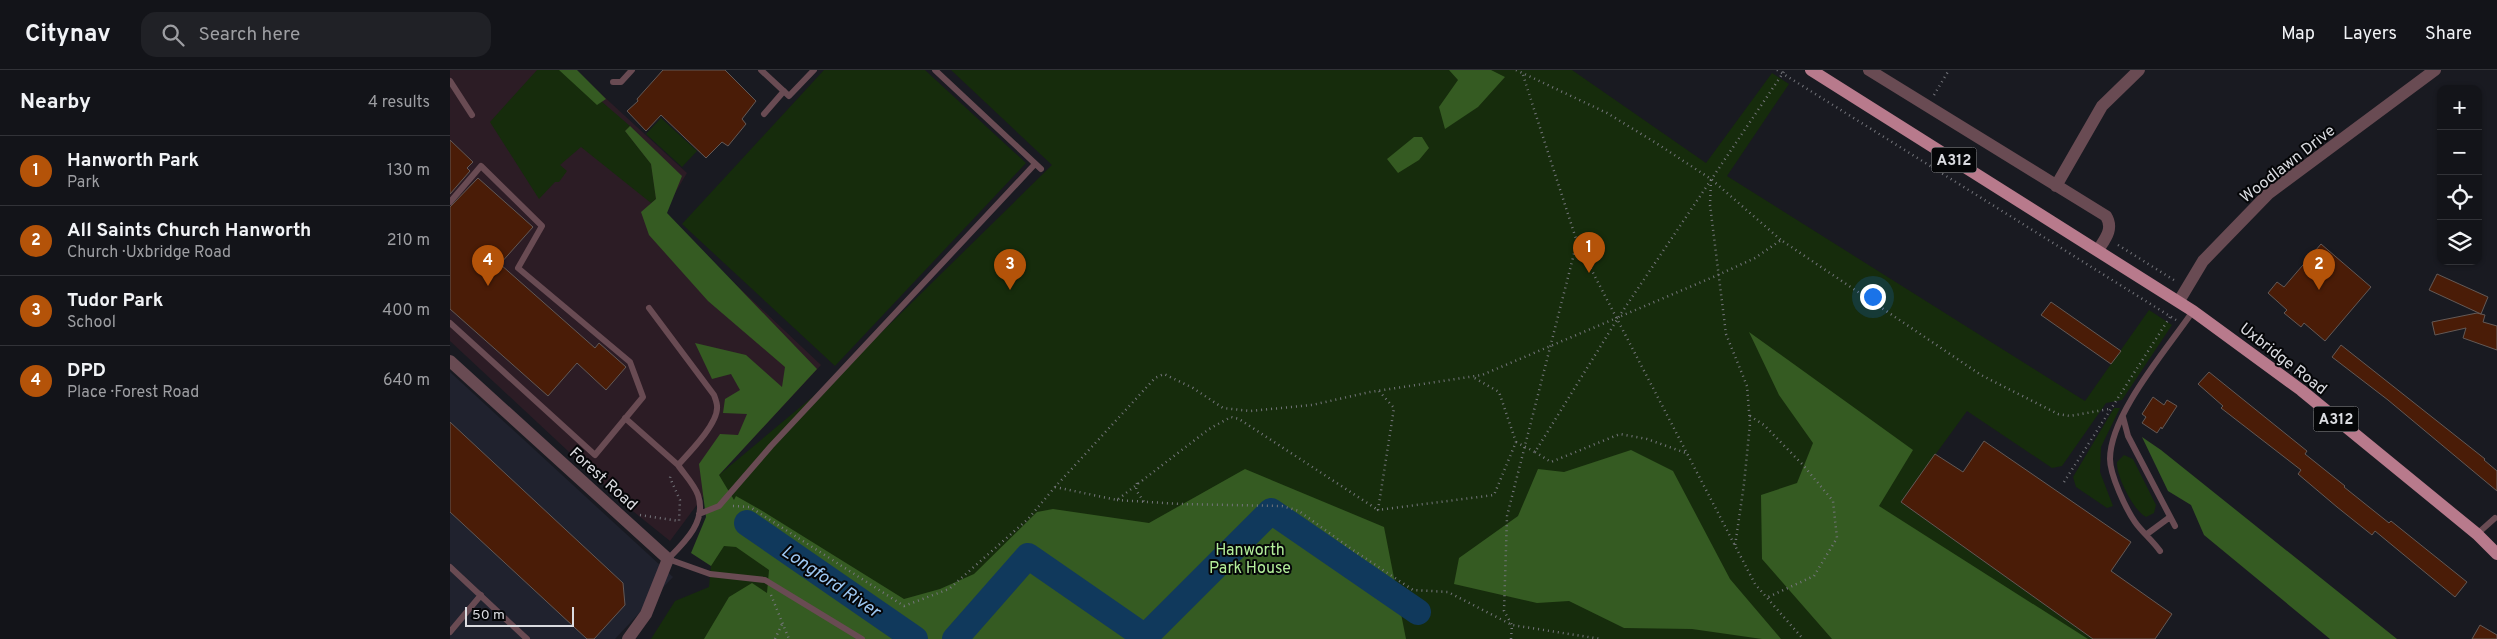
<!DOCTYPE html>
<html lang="en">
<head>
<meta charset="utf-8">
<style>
	:root { --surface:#131419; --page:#202126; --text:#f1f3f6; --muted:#9d9ea2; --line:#323338; --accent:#b45309 }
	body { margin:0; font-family:Overpass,sans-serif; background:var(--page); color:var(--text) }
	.controls { position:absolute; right:15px; top:15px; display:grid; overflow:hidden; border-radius:10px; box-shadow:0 1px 4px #0004 }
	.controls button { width:45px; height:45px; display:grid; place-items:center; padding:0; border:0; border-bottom:1px solid var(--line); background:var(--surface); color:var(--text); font:25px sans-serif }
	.scale { position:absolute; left:15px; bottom:12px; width:109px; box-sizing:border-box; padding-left:5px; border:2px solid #dadbe0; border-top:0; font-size:14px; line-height:18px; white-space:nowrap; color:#dadbe0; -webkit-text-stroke:4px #050608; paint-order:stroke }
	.you { position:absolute; left:1422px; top:226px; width:18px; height:18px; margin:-12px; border:4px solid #fff; border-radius:50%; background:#1a73e8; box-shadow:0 0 0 8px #1a73e833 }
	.badge { display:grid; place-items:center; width:32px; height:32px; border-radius:50%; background:var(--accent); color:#fff; font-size:16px; font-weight:700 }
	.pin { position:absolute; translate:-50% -41px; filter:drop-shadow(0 1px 2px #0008) }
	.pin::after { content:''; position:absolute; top:26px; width:18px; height:15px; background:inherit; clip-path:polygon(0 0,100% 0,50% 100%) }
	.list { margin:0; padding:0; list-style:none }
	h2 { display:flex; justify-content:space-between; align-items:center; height:65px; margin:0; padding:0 20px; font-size:21px }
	h2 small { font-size:16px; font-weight:400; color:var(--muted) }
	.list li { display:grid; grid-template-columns:32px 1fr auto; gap:15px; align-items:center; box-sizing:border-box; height:70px; padding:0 20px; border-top:1px solid var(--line) }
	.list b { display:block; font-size:19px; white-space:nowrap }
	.list p { margin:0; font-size:16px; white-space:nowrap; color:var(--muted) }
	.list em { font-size:16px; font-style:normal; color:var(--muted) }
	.icon { flex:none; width:28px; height:28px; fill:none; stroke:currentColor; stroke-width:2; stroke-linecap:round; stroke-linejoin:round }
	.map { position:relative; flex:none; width:2047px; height:569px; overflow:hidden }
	header { display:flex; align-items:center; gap:30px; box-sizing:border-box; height:70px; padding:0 25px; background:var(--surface); border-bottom:1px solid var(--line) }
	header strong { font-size:24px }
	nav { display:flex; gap:28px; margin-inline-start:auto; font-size:18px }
	.search { width:350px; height:45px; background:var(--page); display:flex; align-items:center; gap:12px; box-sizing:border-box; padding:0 18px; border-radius:15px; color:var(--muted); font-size:19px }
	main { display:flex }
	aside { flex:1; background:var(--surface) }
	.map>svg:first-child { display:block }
	.commercial { fill:#2c1c25 }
	.built { fill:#20222e }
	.green { fill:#162c0c }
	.forest { fill:#355b22 }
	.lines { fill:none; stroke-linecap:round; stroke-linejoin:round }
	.river { stroke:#10395c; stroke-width:26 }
	.building { fill:#4a1c07; stroke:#635956 }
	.path { stroke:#75767c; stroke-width:2.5; stroke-dasharray:1 4; stroke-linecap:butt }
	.service { stroke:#694b53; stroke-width:6 }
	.minor { stroke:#694b53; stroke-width:12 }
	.tertiary { stroke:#694b53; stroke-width:12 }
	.primary { stroke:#b87a8c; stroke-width:12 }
	.labels { text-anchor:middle; stroke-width:4; stroke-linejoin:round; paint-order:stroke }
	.shield { fill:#050608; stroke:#9a9b9f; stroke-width:1 }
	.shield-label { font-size:15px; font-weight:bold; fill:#dadbe0 }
	.street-label { font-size:16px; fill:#dadbe0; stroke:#050608 }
	.park-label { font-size:16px; fill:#b3ee9a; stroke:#050608 }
	.water-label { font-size:18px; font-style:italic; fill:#9dc7f2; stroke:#050608 }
</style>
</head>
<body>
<header>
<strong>Citynav</strong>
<div class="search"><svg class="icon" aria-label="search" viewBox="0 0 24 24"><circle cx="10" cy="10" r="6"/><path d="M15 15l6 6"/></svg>Search here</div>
<nav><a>Map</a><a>Layers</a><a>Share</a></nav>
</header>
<main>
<aside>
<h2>Nearby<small>4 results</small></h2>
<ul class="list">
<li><span class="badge">1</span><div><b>Hanworth Park</b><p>Park</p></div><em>130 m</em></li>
<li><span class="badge">2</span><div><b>All Saints Church Hanworth</b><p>Church · Uxbridge Road</p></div><em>210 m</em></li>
<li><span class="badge">3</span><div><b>Tudor Park</b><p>School</p></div><em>400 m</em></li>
<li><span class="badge">4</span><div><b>DPD</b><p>Place · Forest Road</p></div><em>640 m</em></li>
</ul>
</aside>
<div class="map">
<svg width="2047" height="569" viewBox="0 0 2047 569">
	<rect width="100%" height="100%" fill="#191a21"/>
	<!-- commercial -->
	<path class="commercial" d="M0,0H125L237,103L212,145L371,295L269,405L220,471L179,438L0,271Z"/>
	<!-- built -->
	<path class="built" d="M0,302L223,507L165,569H0Z"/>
	<!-- green -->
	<path class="green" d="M87,0H115L180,56L175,61L201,94L206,129L201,133L131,77L110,95L117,101L109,112H105L89,129L40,52Z
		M374,0H475L576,93L385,296L232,154Z
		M501,0H1122L1256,93L1322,3L1339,14L1277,106L1635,331L1699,240L1722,255L1672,330L1656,333L1612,396L1602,398L1517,341L1451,432L1643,569H201L225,531L259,517L269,405L384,309L602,95Z
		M211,48L247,81L232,97L196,64Z
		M1664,338H1670L1651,377L1650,402L1663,436L1657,438L1626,417L1623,407Z
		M1674,385L1683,389L1706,435L1704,443L1696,447C1684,441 1666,406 1667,392Z"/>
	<!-- forest -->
	<path class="forest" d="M109,0H127L156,29L147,35Z
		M999,0H1041L1055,7L1028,37L995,59L989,37L1008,10Z
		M180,56L232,106L217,143L367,299L269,405L284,430L286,426L309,439L454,529L490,519L524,504L587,442L603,439L699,453L795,399L934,457L956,569H254L279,527L302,513L317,523L319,500L286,477L274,476L261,496L241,483L256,447L249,394L270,364L288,365L297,344L273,343L275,329L290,320L281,304L262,309L245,273L296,285L332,317L335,297L258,231L199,165L191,142L206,129L201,94L175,61Z
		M964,67H972L979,78L969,90L948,103L937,89Z
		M1299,262L1463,380L1429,436L1638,569H1382L1312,489L1311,425L1347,413L1363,373L1329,325Z
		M1692,367L1711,380L1947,569H1880L1754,465L1741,435L1718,421Z
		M1181,380L1223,401L1280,509L1331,569H1312L1242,559L1174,558L1119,531L1087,533L1004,514L1009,488L1068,446L1088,399L1114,402Z"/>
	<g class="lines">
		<!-- river -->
		<path class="river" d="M297,453L465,569
			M505,569L578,486L695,567L821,441L968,542"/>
	</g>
	<!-- building -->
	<path class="building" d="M213,0H275L306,31L292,49L296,54L278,76L272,72L256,88L211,45L196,61L177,41L188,31L187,29Z
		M0,70L23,92L17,98L20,101L0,124Z
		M28,108L83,157L50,194L145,278L149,273L176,297L156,320L127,293L98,326L0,239V137Z
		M1871,174L1921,217L1875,271L1854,253L1851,257L1834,243L1837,240L1818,223L1827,212L1834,217Z
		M1987,204L2038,227L2031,244L1979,220Z
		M1601,232L1671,281L1661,294L1591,245Z
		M2027,243L2035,245L2033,252L2047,256V280L2013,268L2016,258L1985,265L1982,252Z
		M1891,275L2035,389L2034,390L2047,401V421L1938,330L1882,287Z
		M1759,302L1857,381L1855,384L1895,416L1894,417L1939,453L1941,451L2017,512L2005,527L1925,461L1922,465L1887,437L1848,404L1851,400L1771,338L1773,336L1748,314Z
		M1703,327L1714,335L1717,330L1727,336L1712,359L1711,357L1707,363L1692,353L1696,347L1692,344Z
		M0,352L173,513L175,535L144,569H137L0,442Z
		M1534,371L1681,472L1661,501L1722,544L1705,569H1643L1451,432L1485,384L1513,402Z
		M2030,555L2047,565V569H2022Z"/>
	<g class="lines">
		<!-- path -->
		<path class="path" d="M1066,0L1157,43L1206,73L1261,109L1331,170
			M1327,0L1726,250
			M1073,5L1127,172L1305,514L1353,569
			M1484,25L1499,0
			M1261,110L1260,135L1276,264L1297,316L1300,354L1294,414L1285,476
			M1668,175L1727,212
			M929,321L944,338L928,440L1044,425L1066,372L1049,322L1023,307
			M1300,346L1314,355L1353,395L1383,431L1387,468L1364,506L1316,528
			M1066,372L1085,382L1168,248L1335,0
			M1085,382L1101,392L1170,364L1197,369L1236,383
			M1614,412L1720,247
			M687,413L686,420L694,432
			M605,417L667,430L759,359L781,347L789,349L928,440
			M667,430L730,434L832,436L849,441L900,478L963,520L998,522L1062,555L1151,569
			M283,436L300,437L454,536L499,519L578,449L605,417L705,308L714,304L743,318L773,338L800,341L862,335L920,322L1032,305L1268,205L1305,188L1331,170L1531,305L1608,344L1620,346L1659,339
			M190,445L229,451L230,430L220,408L221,403
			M321,525L339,569
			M325,569L332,554
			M1061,569L1062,555L1054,541L1057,446L1127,172"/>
		<!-- service -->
		<path class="service" d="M311,0L339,26L364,0
			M485,0L591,99
			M0,11L22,45
			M163,12H171L182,0
			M314,44L334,21
			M0,132L31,96L92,156L68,198L180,292L193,327L145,385L0,253
			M199,238L264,325C265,328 267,333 267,336C269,353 239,383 228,395C234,404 244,414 248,425C257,451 235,472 218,489L260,504L315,510L412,569
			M1673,347L1678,366L1725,456
			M175,348L228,395
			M249,444L269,436L321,376L585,94
			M1697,464L1720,447
			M2027,464L2045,448
			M1710,481C1703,471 1692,462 1685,452C1676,439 1660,405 1660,389C1660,344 1718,278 1743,241
			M0,497L77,569
			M0,562L31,525"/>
		<!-- minor -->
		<path class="minor" d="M1419,0L1656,146C1664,159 1655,169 1648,180
			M1606,116L1652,36L1689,0
			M1729,231L1753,191L1818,124L1985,0"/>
		<!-- tertiary -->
		<path class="tertiary" d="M0,291L218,489L196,544L178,569"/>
		<!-- primary -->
		<path class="primary" d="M1361,0L1743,241L1851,320L2027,464L2047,484"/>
	</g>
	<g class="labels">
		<!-- shield labels -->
		<g class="shield">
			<rect x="1481.5" y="77.5" width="45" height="25" rx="4"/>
			<rect x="1863.5" y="336.5" width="45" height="25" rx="4"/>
		</g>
		<g class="shield-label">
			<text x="1504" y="95">A312</text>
			<text x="1886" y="354">A312</text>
		</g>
		<!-- street labels -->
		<g class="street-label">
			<text transform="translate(1837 93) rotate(-38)" y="6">Woodlawn Drive</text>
			<text transform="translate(1834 288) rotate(38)" y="6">Uxbridge Road</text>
			<text transform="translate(154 408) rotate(42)" y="6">Forest Road</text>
		</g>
		<!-- park labels -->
		<g class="park-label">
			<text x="800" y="485">Hanworth<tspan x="800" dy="18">Park House</tspan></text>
		</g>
		<!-- water labels -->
		<g class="water-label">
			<text transform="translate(381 511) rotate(34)" y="6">Longford River</text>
		</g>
	</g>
</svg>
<div class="controls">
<button>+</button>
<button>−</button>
<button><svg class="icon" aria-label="locate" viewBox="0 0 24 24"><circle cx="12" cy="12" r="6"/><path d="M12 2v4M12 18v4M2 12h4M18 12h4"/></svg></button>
<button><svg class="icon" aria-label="layers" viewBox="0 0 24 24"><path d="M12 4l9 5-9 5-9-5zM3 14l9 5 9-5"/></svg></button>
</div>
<div class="scale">50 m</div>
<div class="you"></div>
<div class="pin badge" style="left:1139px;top:203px">1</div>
<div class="pin badge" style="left:1869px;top:220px">2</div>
<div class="pin badge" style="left:560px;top:220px">3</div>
<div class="pin badge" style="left:38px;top:216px">4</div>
</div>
</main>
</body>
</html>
